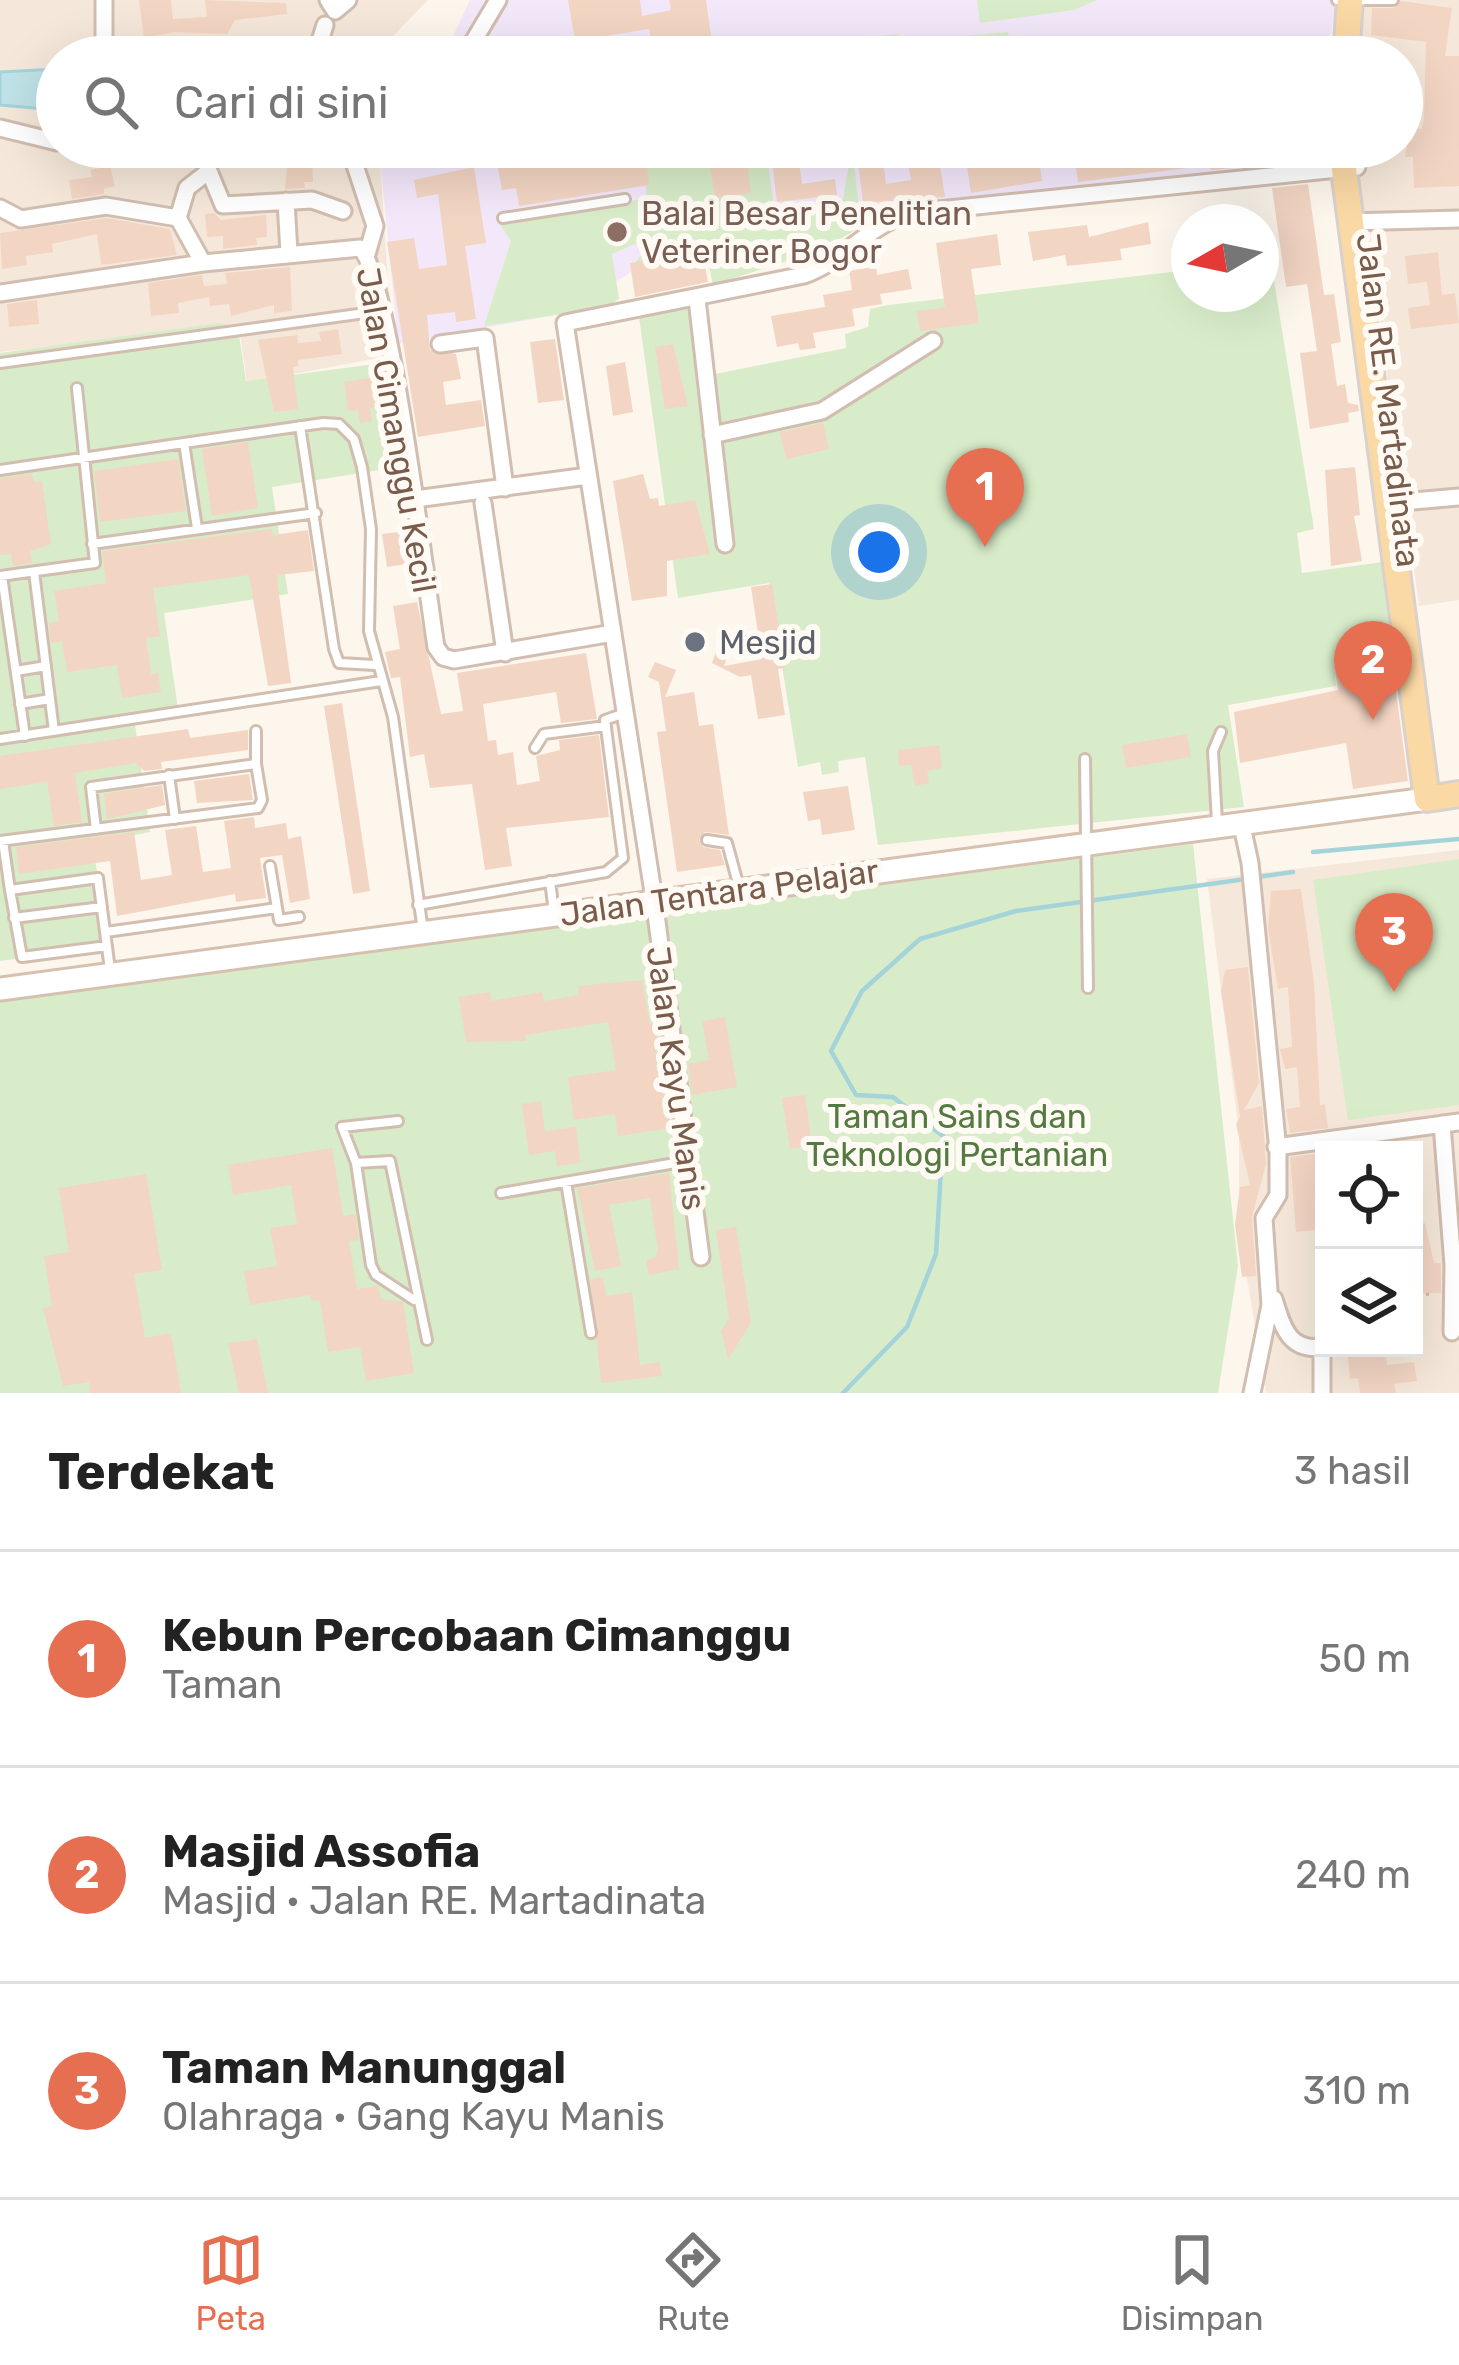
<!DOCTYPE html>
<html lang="id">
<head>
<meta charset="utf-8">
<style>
	:root { --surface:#fff; --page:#f2f2f2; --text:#222; --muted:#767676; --line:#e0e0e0; --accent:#e76f51 }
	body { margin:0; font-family:Rubik,sans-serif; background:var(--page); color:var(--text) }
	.controls { position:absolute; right:36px; bottom:36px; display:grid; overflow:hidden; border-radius:0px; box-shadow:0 12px 48px #0002 }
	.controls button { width:108px; height:108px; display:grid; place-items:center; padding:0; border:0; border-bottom:3px solid var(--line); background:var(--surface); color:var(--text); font:60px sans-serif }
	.compass { position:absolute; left:1171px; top:204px; width:108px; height:108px; border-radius:50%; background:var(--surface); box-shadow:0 12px 48px #0002; rotate:261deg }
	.you { position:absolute; left:879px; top:552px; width:42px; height:42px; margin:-30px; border:9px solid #fff; border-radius:50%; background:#1a73e8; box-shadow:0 0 0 18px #1a73e833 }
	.badge { display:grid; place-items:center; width:78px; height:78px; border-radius:50%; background:var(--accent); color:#fff; font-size:39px; font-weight:700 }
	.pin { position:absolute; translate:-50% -99px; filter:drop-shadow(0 3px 6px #0008) }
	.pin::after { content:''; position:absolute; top:63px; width:42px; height:36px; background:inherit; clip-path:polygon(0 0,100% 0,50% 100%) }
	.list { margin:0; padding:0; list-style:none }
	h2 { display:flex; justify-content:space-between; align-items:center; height:156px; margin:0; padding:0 48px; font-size:51px }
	h2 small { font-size:39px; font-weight:400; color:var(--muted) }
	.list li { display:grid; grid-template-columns:78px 1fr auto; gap:36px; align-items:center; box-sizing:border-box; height:216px; padding:0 48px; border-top:3px solid var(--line) }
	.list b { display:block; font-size:45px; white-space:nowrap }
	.list p { margin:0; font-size:39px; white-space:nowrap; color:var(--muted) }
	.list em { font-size:39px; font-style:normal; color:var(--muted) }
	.icon { flex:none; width:66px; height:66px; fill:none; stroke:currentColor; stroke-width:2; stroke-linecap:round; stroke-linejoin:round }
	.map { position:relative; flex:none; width:1459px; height:1393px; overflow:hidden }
	.search { position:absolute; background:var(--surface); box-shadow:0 12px 48px #0002; left:36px; right:36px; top:36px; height:132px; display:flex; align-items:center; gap:30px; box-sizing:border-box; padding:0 42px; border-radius:66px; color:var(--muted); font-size:45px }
	.sheet { height:804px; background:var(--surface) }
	nav { display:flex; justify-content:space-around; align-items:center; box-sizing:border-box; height:168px; border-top:3px solid var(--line); background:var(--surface); font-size:33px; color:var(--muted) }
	nav a { display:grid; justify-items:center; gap:6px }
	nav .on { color:var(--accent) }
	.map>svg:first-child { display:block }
	.residential { fill:#f5e8da; fill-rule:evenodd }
	.education { fill:#f3e8fa }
	.green { fill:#d8ecc9 }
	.water { fill:#bfe3e8; stroke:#a5d3da; stroke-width:3 }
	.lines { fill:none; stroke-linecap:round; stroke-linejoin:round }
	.stream { stroke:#a5d3da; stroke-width:4.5 }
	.building { fill:#f3d5c3 }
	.lane-casing { stroke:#d1beb0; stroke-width:14 }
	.street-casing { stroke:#d1beb0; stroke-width:21 }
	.secondary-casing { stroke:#d6c0b0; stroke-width:27 }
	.primary-casing { stroke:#dad1cd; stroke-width:30 }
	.path { stroke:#d9b8a5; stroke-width:3; stroke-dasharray:3 9; stroke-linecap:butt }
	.lane { stroke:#fff; stroke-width:8 }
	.street { stroke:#fff; stroke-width:15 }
	.secondary { stroke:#fff; stroke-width:21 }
	.primary { stroke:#fbd9a5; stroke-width:24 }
	.education-dot { fill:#8d6e63; stroke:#fffaf3; stroke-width:4.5 }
	.worship-dot { fill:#6b7280; stroke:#fffaf3; stroke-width:4.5 }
	.labels { text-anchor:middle; stroke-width:12; stroke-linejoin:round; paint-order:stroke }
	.education-label { font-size:33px; fill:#785e54; stroke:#fffaf3; text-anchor:start }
	.street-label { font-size:33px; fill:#7a5c4d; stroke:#fffaf3 }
	.worship-label { font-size:33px; fill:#5b616d; stroke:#fffaf3; text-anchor:start }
	.park-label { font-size:33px; fill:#537a41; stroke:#fffaf3 }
</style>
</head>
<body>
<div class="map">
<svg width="1459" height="1393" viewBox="0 0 1459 1393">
	<rect width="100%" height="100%" fill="#fdf6ec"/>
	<!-- residential -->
	<path class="residential" d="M0,0H428L373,57H57V69L0,72Z
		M1350,0H1459V600L1419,606L1355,147H1402V57H1346Z
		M0,88L57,94V147H379L393,355L247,383L239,327L0,352Z
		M1459,850V1393H1266L1239,1230V1132L1207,879ZM1324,1150H1414V1348H1324Z"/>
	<!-- education -->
	<path class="education" d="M470,0H1337L1327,57H443Z
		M379,147H1331L1332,161L887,205L874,218L823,246L636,269L566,313L398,344Z"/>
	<!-- green -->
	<path class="green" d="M977,0H1097L1074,10L980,23Z
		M1008,32L1012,57H909L906,41Z
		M900,34L903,57H816L814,41Z
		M659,147H766L774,208L843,199L852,147L859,207L887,205C844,250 770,265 713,285L706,252L634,264L658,234L612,254L619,299L606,307L484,326L511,241L499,223L643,199L661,234L646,197L647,167L662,164Z
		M1271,262L1314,529L1297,533L1302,573L1383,562L1395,653L1334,663L1336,686L1228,705L1244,807L878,845L865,757L838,761L839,772L822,775L820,762L798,767L769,583L678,598L639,317L699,307L710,375L846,348L845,334L868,327L870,309L888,305L1189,270V294H1261V263Z
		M219,323L238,328L246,381L383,363L399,467L272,487L288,594L164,613L178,709L134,717L150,832L93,843L107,947L0,961V353Z
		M1193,844L1238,1266L1218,1393H0V1001Z
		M1459,859V1105L1348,1120L1313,880Z"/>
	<!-- water -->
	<path class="water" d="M57,69V110L0,105V72Z"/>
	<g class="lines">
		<!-- stream -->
		<path class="stream" d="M1313,852L1459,839
			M1257,877L1293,872
			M843,1393L907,1327L936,1254L943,1136L893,1097L856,1095L831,1051L862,991L920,939L1016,911L1246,879"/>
	</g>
	<!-- building -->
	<path class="building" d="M139,0H171L173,19L207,17L205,0L286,3L287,14L235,20L227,34L174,32L144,38Z
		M568,0H640L642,16L671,10L669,0H706L711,36L652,43L649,29L575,41Z
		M1401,1L1452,8L1445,56H1459V186L1414,188L1413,157H1405L1410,128L1422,129L1424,119L1426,42L1371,35L1372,8H1394Z
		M1235,37L1238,57H1166V49Z
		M289,147H307L312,158L313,182H304L305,188L285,189Z
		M494,147H586L588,163L619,158L617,147H657L660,165L647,167L649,185L519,206L516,188L502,190Z
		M707,147H745L751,193L715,198Z
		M770,147H797L802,184L835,179L837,195L777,202Z
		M856,147H881L886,184L911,180L905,147H937L945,197L863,203Z
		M964,147H1037L1042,181L971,193Z
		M1073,147H1247L1250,166L1211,170L1210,165L1078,182Z
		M110,166L115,186L104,189V194L72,199L69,180L92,177L90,170Z
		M474,167L486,243L465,246L476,319L456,322L455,312L427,315L430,350L456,354L461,379L443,382L446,405L481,400L485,426L418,437L387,242L414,238L419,269L447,265L438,194L417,198L414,180Z
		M1308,184L1324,295L1334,294L1341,342L1331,344L1337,386L1345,384L1348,403L1358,405L1359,411L1348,413L1349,422L1310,429L1300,353L1317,351L1307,284L1286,287L1272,188Z
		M214,213L221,220L266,215L267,237L256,238L257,245L223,249V236L207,237L205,214Z
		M106,218L170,229L177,255L101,265L97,234L52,244L53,252L26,256L27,265L2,269L0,233Z
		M1148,222L1151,244L1120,249L1122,260L1067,266L1065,255L1033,261L1028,232L1087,225L1089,237Z
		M997,234L1001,265L971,269L979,323L920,331L917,311L945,307L936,243Z
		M702,251L708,282L635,297L630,263Z
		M1438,252L1442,295L1455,293L1459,323L1411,329L1408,308L1430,305L1427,282L1408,284L1405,256Z
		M876,266L877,275L908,269L912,289L880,294L882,304L852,309L855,326L813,333L816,348L800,350L798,343L777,347L771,316L825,307L823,295L852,290L849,271Z
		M290,267L292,311L274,313V305L231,316L229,304L210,306L209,297L178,303L179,313L151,316L148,283L202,275L204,286L227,284L225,273Z
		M37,300L39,324L9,327L7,304Z
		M338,329L342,354L298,360V366L293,367L298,409L274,412L258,340L297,335L298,343L321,341L319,332Z
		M555,339L564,400L538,403L530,342Z
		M673,344L688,406L665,409L655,347Z
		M625,362L633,412L613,416L606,366Z
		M373,377L377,407L370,408L372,421L360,423L358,410L348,411L344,382Z
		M823,423L829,449L786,459L780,432Z
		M248,442L258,508L212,516L202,449Z
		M178,459L186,511L100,522L94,471Z
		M1355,467L1360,515L1354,516L1362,561L1331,566L1325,470Z
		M32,474L34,482L42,481L51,544L30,551L32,563L13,566L11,554L0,555V478Z
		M643,474L650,499L658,498L659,506L695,500L710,554L667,561V596L632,601L613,481Z
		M272,529L273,535L308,530L314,571L278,575L277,580L291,683L268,686L249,575L153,588L160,636L146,638L151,674L158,673L161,692L122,698L117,665L67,672L62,641L51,643L49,623L59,621L54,591L106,583L102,551Z
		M407,531L412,563L387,567L382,534Z
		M772,584L785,668L778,669L785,715L758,719L751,675L740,677L712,663L723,634L734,638L724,666L762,659L751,587Z
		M417,602L441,714L463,711L457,673L586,653L597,719L561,723L556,692L483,704L488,741L496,740L498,755L513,752L517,785L540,781L536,756L560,750L559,740L599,735L609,817L506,828L512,866L485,870L472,784L430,788L424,754L410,757L400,677L391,678L385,652L400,649L393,606Z
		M655,662L676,670L665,697L694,692L699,726L713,724L729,835L705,832L699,840L703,847L720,850L725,865L677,872L657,732L666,731L659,682L648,677Z
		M1392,662L1408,781L1353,789L1346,743L1240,763L1234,712L1338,690L1335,671Z
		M342,703L370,891L353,894L324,706Z
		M188,729L190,738L248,730V750L161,762L162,769L144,771L136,763L75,773L82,822L54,826L47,782L0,789V756Z
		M1187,734L1191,757L1126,768L1122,745Z
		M939,745L942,768L927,771L929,783L915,786L911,765L899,766L898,750Z
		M249,774L253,800L197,803L194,781Z
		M162,785L165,805L107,819L104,794Z
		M848,786L855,830L822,835L820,819L808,821L803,792Z
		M254,817L255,828L286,823L288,839L301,836L310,899L290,903L282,855L260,858L266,898L236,902L235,894L117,916L110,861L19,874L16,847L134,832L141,880L172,875L165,830L196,826L203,872L231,868L224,821Z
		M1301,889L1314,983L1320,1105L1325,1104L1328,1128L1290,1133L1286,1109L1300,1107L1297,1067L1285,1069L1280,1049L1292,1047L1288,987L1278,989L1268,929L1271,891Z
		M1248,967L1259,1083L1244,1110L1262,1106L1266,1164L1252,1217L1256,1276L1242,1277L1235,1225L1240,1187L1250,1185L1236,1124L1240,1117L1221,991L1225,970Z
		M642,980L650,1024L658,1023L663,1063L656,1064L672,1128L618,1136L615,1114L574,1120L568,1077L616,1070L608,1022L525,1035L526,1041L466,1042L459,997L490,992L491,1001L542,992L544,1001L579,995L578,986Z
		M725,1017L737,1087L692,1095L688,1064L709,1060L702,1021Z
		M805,1095L812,1146L790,1149L782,1098Z
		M541,1101L545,1131L576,1127L580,1163L557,1166L555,1151L529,1155L522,1104Z
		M332,1148L343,1216L355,1214L359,1240L349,1241L357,1289L378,1286L381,1299L403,1302L414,1373L366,1381L360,1347L328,1352L320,1300L311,1301L310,1295L250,1305L244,1271L277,1266L270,1228L297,1224L291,1185L233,1195L228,1165Z
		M1321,1153L1324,1229L1296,1232L1290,1157Z
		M669,1173L679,1269L649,1275L646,1260L655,1258L658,1250L650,1198L609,1205L621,1266L595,1271L577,1188Z
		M146,1174L162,1270L134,1274L145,1338L171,1333L181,1393H90L89,1382L63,1386L43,1308L52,1307L44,1256L69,1252L59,1188Z
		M1425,1223L1434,1263H1441V1293L1414,1294V1224Z
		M736,1227L751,1323L728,1359L721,1331L729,1319L716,1230Z
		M603,1277L606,1296L632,1292L640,1365L659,1362L662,1376L601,1383L590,1279Z
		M257,1339L268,1393H239L228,1343Z
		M1347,1348H1385L1387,1365L1414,1362L1417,1381L1394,1384L1396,1393H1360L1358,1378L1350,1379Z"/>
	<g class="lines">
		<defs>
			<path id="lane" d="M1337,0H1393
				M503,218L625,199
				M0,363L380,311
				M300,426L334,649L339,663L375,665
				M184,443L323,423L339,424L354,439L362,467L371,529L369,631L393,717L423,931
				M0,470L184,443L197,528
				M92,544L316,513
				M34,572L54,731
				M0,576L95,563L77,388
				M2,576L25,736
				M16,671L46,666
				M20,704L50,699
				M256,731V764
				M0,739L381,681
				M535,748L544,734L606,726
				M1085,759L1088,988
				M169,775L175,819
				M1217,822L1213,751L1221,732
				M707,840L727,843L739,887
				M0,841L258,808L262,800L256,764L91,787L96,829
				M3,841L10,890L98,878L110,970
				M270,866L277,908
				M550,881L554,912
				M10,890L22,957L107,946
				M418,905L606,872L623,858L605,720L625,713
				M14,918L102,907
				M106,932L277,908L279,920L299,917
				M398,1121L342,1127L356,1163L390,1161L427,1340
				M356,1163L371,1265L376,1275L414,1300
				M566,1182L591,1333
				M501,1193L687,1161"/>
			<path id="street" d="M328,0L335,11L348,0
				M104,48V0
				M315,57L325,25
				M464,57L498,0
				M0,128L57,142
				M83,147H191
				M349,147L375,226L367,254
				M209,171L223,205L312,200L343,211
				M286,201L289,253
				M0,208L21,219L106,206L178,218L203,263
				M178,218L187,188L209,171L200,147
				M1349,222L1459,219
				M0,293L203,263L360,248C388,271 427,591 436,647L443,657L454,660L613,633
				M697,299L725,544
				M440,344L485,338L505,488
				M712,435L822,411L933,341
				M423,498L588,476
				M1402,502L1459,497
				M483,503L505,653
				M1242,826L1250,863L1278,1151V1195L1264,1218L1270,1305L1252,1393
				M1442,1124L1453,1265L1452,1332
				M1276,1147L1459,1122
				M701,1257L654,899L565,323L804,275C842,262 868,226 909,213L1357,167
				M1274,1299C1283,1328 1289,1352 1324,1347
				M1322,1347V1393"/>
			<path id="secondary" d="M0,989L1427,799"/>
			<path id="primary" d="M1346,57L1350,0
				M1341,147L1427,799L1459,794"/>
		</defs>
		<!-- lane casing -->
		<use href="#lane" class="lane-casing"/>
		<!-- street casing -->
		<use href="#street" class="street-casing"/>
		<!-- secondary casing -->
		<use href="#secondary" class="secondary-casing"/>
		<!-- primary casing -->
		<use href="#primary" class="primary-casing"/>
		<!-- path -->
		<path class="path" d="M1414,1295L1436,1294"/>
		<!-- lane -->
		<use href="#lane" class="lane"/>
		<!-- street -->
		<use href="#street" class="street"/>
		<!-- secondary -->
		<use href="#secondary" class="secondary"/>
		<!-- primary -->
		<use href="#primary" class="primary"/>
	</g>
	<!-- markers -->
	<circle class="education-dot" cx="617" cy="232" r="12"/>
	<circle class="worship-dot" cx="695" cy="642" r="12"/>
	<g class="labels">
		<!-- education labels -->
		<g class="education-label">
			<text x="641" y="225">Balai Besar Penelitian<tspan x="641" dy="38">Veteriner Bogor</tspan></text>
		</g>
		<!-- street labels -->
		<g class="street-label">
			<text transform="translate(1389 400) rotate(83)" y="12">Jalan RE. Martadinata</text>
			<text transform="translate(397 430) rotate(80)" y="12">Jalan Cimanggu Kecil</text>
			<text transform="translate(719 892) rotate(-8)" y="12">Jalan Tentara Pelajar</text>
			<text transform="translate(677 1078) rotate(82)" y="12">Jalan Kayu Manis</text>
		</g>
		<!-- worship labels -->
		<g class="worship-label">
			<text x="719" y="654">Mesjid</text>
		</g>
		<!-- park labels -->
		<g class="park-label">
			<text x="957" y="1128">Taman Sains dan<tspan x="957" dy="38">Teknologi Pertanian</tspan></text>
		</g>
	</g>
</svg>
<div class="controls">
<button><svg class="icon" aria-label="locate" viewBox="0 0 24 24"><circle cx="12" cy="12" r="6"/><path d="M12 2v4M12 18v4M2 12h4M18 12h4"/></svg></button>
<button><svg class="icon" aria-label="layers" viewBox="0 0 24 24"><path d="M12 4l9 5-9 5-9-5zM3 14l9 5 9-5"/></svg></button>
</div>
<svg class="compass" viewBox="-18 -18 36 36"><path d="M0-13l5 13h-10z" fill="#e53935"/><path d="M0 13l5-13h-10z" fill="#767676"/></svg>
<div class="you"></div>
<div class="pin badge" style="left:985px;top:547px">1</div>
<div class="pin badge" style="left:1373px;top:720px">2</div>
<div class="pin badge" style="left:1394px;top:992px">3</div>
<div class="search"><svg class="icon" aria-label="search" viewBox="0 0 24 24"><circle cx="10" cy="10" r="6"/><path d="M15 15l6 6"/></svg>Cari di sini</div>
</div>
<section class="sheet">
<h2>Terdekat<small>3 hasil</small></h2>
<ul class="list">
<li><span class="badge">1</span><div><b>Kebun Percobaan Cimanggu</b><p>Taman</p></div><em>50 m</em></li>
<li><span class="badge">2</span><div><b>Masjid Assofia</b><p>Masjid · Jalan RE. Martadinata</p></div><em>240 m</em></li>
<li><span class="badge">3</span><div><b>Taman Manunggal</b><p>Olahraga · Gang Kayu Manis</p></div><em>310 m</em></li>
</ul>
</section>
<nav>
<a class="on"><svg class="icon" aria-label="map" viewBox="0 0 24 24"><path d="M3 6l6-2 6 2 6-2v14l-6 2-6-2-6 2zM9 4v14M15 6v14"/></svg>Peta</a>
<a><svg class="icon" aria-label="directions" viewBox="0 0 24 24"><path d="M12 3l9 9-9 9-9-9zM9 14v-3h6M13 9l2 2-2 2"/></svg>Rute</a>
<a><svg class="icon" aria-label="saved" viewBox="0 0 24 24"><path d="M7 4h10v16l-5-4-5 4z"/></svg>Disimpan</a>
</nav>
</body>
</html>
